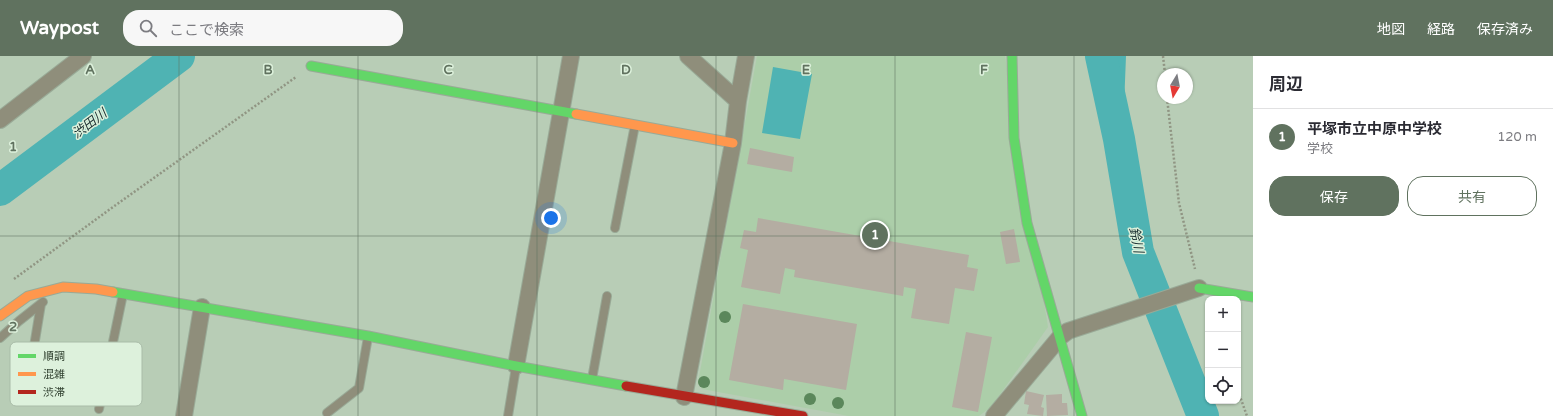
<!DOCTYPE html>
<html lang="ja">
<head>
<meta charset="utf-8">
<style>
	:root { --surface:#fff; --page:#f7f7f7; --text:#2b2b33; --muted:#7c7c81; --line:#e1e1e2; --accent:#60725f }
	body { margin:0; font-family:"Varela Round","Noto Sans JP",sans-serif; background:var(--page); color:var(--text) }
	.controls { position:absolute; right:12px; bottom:12px; display:grid; overflow:hidden; border-radius:8px; box-shadow:0 1px 3px #0004 }
	.controls button { width:36px; height:36px; display:grid; place-items:center; padding:0; border:0; border-bottom:1px solid var(--line); background:var(--surface); color:var(--text); font:20px sans-serif }
	.compass { position:absolute; left:1157px; top:12px; width:36px; height:36px; border-radius:50%; background:var(--surface); box-shadow:0 1px 3px #0004; rotate:190deg }
	.you { position:absolute; left:551px; top:162px; width:14px; height:14px; margin:-10px; border:3px solid #fff; border-radius:50%; background:#1a73e8; box-shadow:0 0 0 6px #1a73e833 }
	.badge { display:grid; place-items:center; width:26px; height:26px; border-radius:50%; background:var(--accent); color:#fff; font-size:13px; font-weight:700 }
	.pin { position:absolute; translate:-50% -50%; border:2px solid #fff; box-shadow:0 1px 4px #0006 }
	.list { margin:0; padding:0; list-style:none }
	h2 { display:flex; justify-content:space-between; align-items:center; height:52px; margin:0; padding:0 16px; font-size:17px }
	h2 small { font-size:13px; font-weight:400; color:var(--muted) }
	.list li { display:grid; grid-template-columns:26px 1fr auto; gap:12px; align-items:center; box-sizing:border-box; height:56px; padding:0 16px; border-top:1px solid var(--line) }
	.list b { display:block; font-size:15px; white-space:nowrap }
	.list p { margin:0; font-size:13px; white-space:nowrap; color:var(--muted) }
	.list em { font-size:13px; font-style:normal; color:var(--muted) }
	.actions { display:flex; gap:8px; padding:12px 16px }
	.actions a { flex:1; padding:9px 0; border:1px solid var(--accent); border-radius:16px; text-align:center; font-size:14px; color:var(--accent) }
	.actions .main { background:var(--accent); color:#fff }
	.icon { flex:none; width:22px; height:22px; fill:none; stroke:currentColor; stroke-width:2; stroke-linecap:round; stroke-linejoin:round }
	.map { position:relative; flex:none; width:1253px; height:360px; overflow:hidden }
	header { display:flex; align-items:center; gap:24px; box-sizing:border-box; height:56px; padding:0 20px; background:var(--accent); color:#fff }
	header strong { font-size:19px }
	nav { display:flex; gap:22px; margin-inline-start:auto; font-size:14px }
	.search { width:280px; height:36px; background:var(--page); display:flex; align-items:center; gap:10px; box-sizing:border-box; padding:0 14px; border-radius:16px; color:var(--muted); font-size:15px }
	main { display:flex }
	aside { flex:1; background:var(--surface) }
	.map>svg:first-child { display:block }
	.built { fill:#accea9 }
	.water { fill:#4fb3b3 }
	.lines { fill:none; stroke-linecap:round; stroke-linejoin:round }
	.river { stroke:#4fb3b3; stroke-width:32 }
	.building { fill:#b4ada2 }
	.lane-casing { stroke:#99aa97; stroke-width:10 }
	.street-casing { stroke:#99aa97; stroke-width:18 }
	.fast-casing { stroke:#99aa97; stroke-width:11 }
	.slow-casing { stroke:#99aa97; stroke-width:11 }
	.jam-casing { stroke:#99aa97; stroke-width:11 }
	.path { stroke:#909583; stroke-width:2.5; stroke-dasharray:2 2; stroke-linecap:butt }
	.lane { stroke:#8f8e7b; stroke-width:8 }
	.street { stroke:#8f8e7b; stroke-width:16 }
	.fast { stroke:#63d668; stroke-width:9 }
	.slow { stroke:#ff974d; stroke-width:9 }
	.jam { stroke:#b3261e; stroke-width:9 }
	.tree { fill:#5b875b }
	.grid { fill:none; stroke:#60725f; stroke-width:1; stroke-opacity:0.55 }
	.labels { text-anchor:middle; stroke-width:3; stroke-linejoin:round; paint-order:stroke }
	.water-label { font-size:13px; font-style:italic; fill:#192f31; stroke:#ddf1dc }
	.key { fill:#ddf1dc; stroke:#a9bca8; stroke-width:1 }
	.key-label { font-size:11px; fill:#314130 }
	.grid-label { font-size:13px; text-anchor:middle; font-weight:bold; fill:#60725f; stroke:#ddf1dc; stroke-width:3; stroke-linejoin:round; paint-order:stroke }
</style>
</head>
<body>
<header>
<strong>Waypost</strong>
<div class="search"><svg class="icon" aria-label="search" viewBox="0 0 24 24"><circle cx="10" cy="10" r="6"/><path d="M15 15l6 6"/></svg>ここで検索</div>
<nav><a>地図</a><a>経路</a><a>保存済み</a></nav>
</header>
<main>
<div class="map">
<svg width="1253" height="360" viewBox="0 0 1253 360">
	<rect width="100%" height="100%" fill="#b8cdb6"/>
	<!-- built -->
	<path class="built" d="M757,0H1005L1048,271L991,351L979,360H849L702,333L698,327Z"/>
	<!-- water -->
	<path class="water" d="M1108,0H1126L1122,101Z
		M773,11L812,18L800,83L762,77Z"/>
	<g class="lines">
		<!-- river -->
		<path class="river" d="M1101,0L1119,83L1138,196L1203,360
			M0,134L179,0"/>
	</g>
	<!-- building -->
	<path class="building" d="M750,92L794,101L792,116L747,108Z
		M758,162L969,199L967,211L978,213L974,235L955,232L949,268L911,262L916,233L904,231L903,240L794,221L795,214L785,212L780,238L741,231L748,194L740,192L744,174L756,176Z
		M1014,173L1020,206L1006,208L1000,176Z
		M743,248L857,268L846,334L784,323L783,334L729,324Z
		M966,276L992,281L978,356L952,351Z
		M1026,335L1044,339L1041,351L1044,352L1043,360L1027,358L1029,349L1024,348Z
		M1062,338V347H1067L1068,359L1047,360L1046,339Z"/>
	<g class="lines">
		<defs>
			<path id="lane" d="M615,172L635,69
				M0,282L19,265L43,246
				M592,323L607,240
				M25,345L41,248
				M99,353L123,238
				M327,357L359,332L368,281
				M508,360L516,311"/>
			<path id="street" d="M738,45L746,0
				M0,64L83,0
				M516,310L571,0
				M684,341L733,87L738,45L688,0
				M184,360L202,251
				M994,360L1060,281L1068,275L1199,232"/>
			<path id="fast" d="M1012,0L1014,82L1027,167L1082,360
				M311,10L576,58
				M1199,232L1253,241
				M113,236L368,280L516,310L626,330"/>
			<path id="slow" d="M576,58L733,87
				M0,260L28,240L63,231L96,233L113,236"/>
			<path id="jam" d="M626,330L803,360"/>
		</defs>
		<!-- lane casing -->
		<use href="#lane" class="lane-casing"/>
		<!-- street casing -->
		<use href="#street" class="street-casing"/>
		<!-- fast casing -->
		<use href="#fast" class="fast-casing"/>
		<!-- slow casing -->
		<use href="#slow" class="slow-casing"/>
		<!-- jam casing -->
		<use href="#jam" class="jam-casing"/>
		<!-- path -->
		<path class="path" d="M1163,0L1165,18
			M1167,42L1179,147L1195,213
			M14,223L113,151L296,21
			M1238,335L1247,360"/>
		<!-- lane -->
		<use href="#lane" class="lane"/>
		<!-- street -->
		<use href="#street" class="street"/>
		<!-- fast -->
		<use href="#fast" class="fast"/>
		<!-- slow -->
		<use href="#slow" class="slow"/>
		<!-- jam -->
		<use href="#jam" class="jam"/>
	</g>
	<!-- trees -->
	<g class="tree">
		<circle cx="725" cy="261" r="6"/>
		<circle cx="704" cy="326" r="6"/>
		<circle cx="810" cy="343" r="6"/>
		<circle cx="838" cy="347" r="6"/>
	</g>
	<!-- grid -->
	<path class="grid" d="M179,0V360M358,0V360M537,0V360M716,0V360M895,0V360M1074,0V360M0,180H1253"/>
	<g class="labels">
		<!-- water labels -->
		<g class="water-label">
			<text transform="translate(89 67) rotate(-37)" y="5">渋田川</text>
			<text transform="translate(1137 184) rotate(78)" y="5">鈴川</text>
		</g>
	</g>
	<!-- legend -->
	<rect x="10" y="286" width="132" height="64" rx="6" class="key"/>
	<rect x="18" y="298" width="18" height="4" fill="#63d668"/>
	<rect x="18" y="316" width="18" height="4" fill="#ff974d"/>
	<rect x="18" y="334" width="18" height="4" fill="#b3261e"/>
	<g class="key-label">
		<text x="43" y="304">順調</text>
		<text x="43" y="322">混雑</text>
		<text x="43" y="340">渋滞</text>
	</g>
	<g class="grid-label">
		<text x="90" y="18">A</text>
		<text x="268" y="18">B</text>
		<text x="448" y="18">C</text>
		<text x="626" y="18">D</text>
		<text x="806" y="18">E</text>
		<text x="984" y="18">F</text>
		<text x="13" y="95">1</text>
		<text x="13" y="275">2</text>
	</g>
</svg>
<div class="controls">
<button>+</button>
<button>−</button>
<button><svg class="icon" aria-label="locate" viewBox="0 0 24 24"><circle cx="12" cy="12" r="6"/><path d="M12 2v4M12 18v4M2 12h4M18 12h4"/></svg></button>
</div>
<svg class="compass" viewBox="-18 -18 36 36"><path d="M0-13l5 13h-10z" fill="#e53935"/><path d="M0 13l5-13h-10z" fill="#7c7c81"/></svg>
<div class="you"></div>
<div class="pin badge" style="left:875px;top:179px">1</div>
</div>
<aside>
<h2>周辺<small></small></h2>
<ul class="list">
<li><span class="badge">1</span><div><b>平塚市立中原中学校</b><p>学校</p></div><em>120 m</em></li>
</ul>
<div class="actions"><a class="main">保存</a><a>共有</a></div>
</aside>
</main>
</body>
</html>
